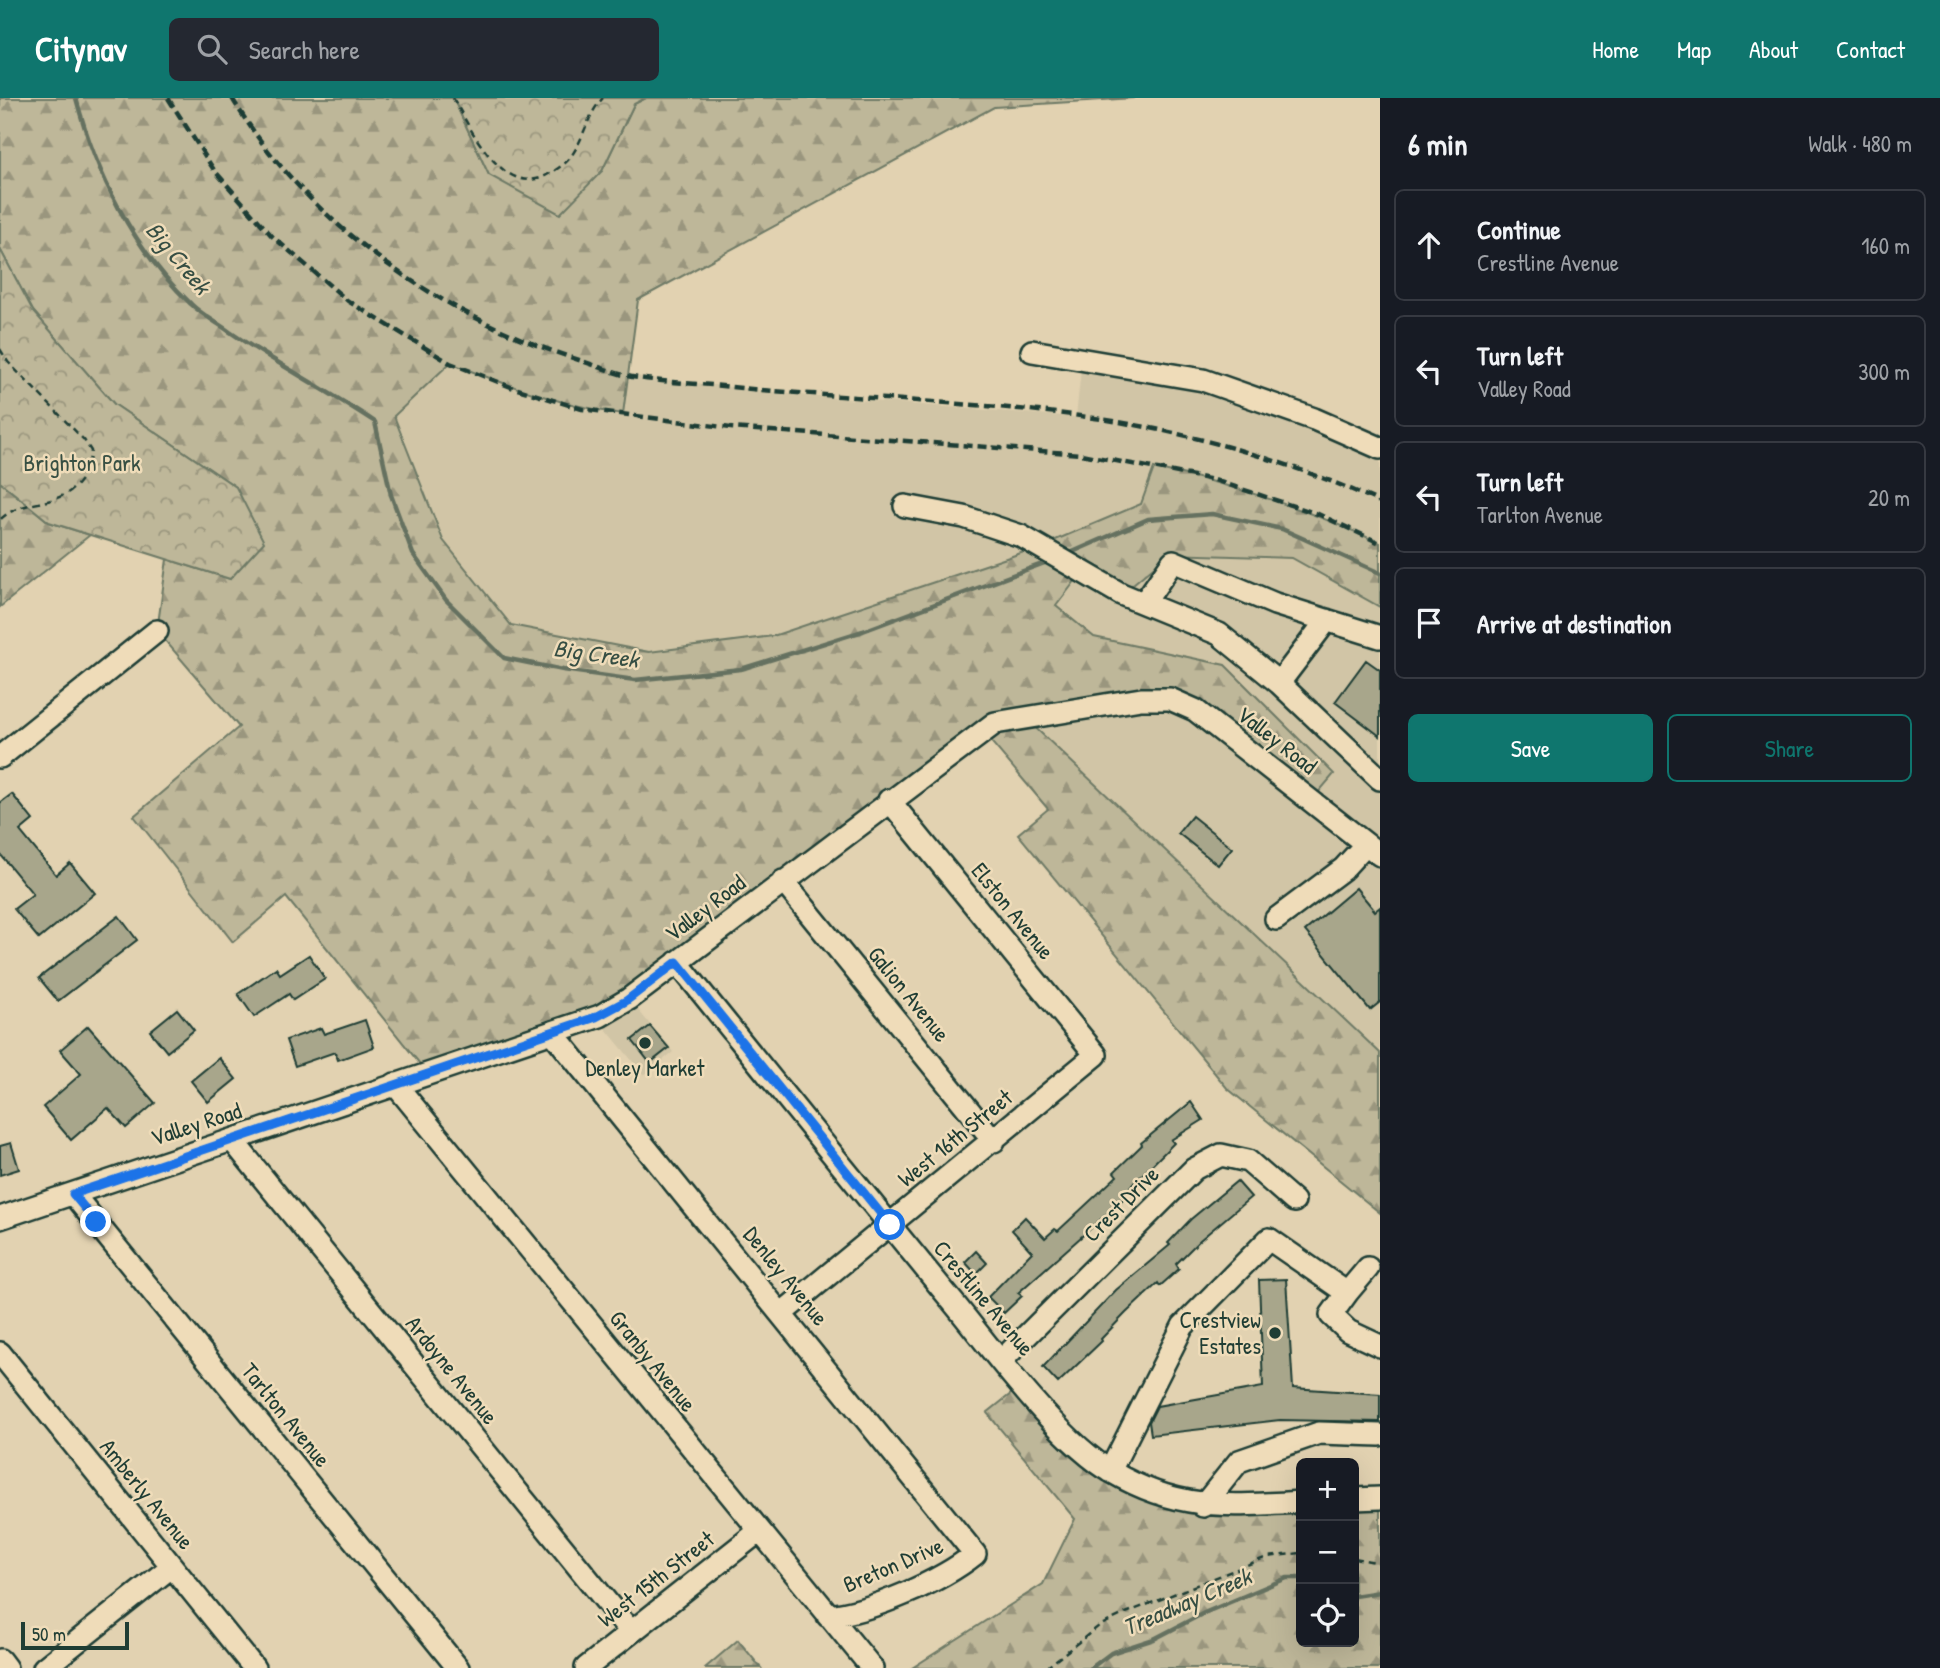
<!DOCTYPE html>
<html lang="en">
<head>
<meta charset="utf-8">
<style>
	:root { --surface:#171b24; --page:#242831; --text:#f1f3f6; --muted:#9ea1a6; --line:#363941; --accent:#0f766e }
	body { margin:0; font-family:"Patrick Hand",sans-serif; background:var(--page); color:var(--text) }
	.controls { position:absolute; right:21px; bottom:21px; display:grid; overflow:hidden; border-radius:10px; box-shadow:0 7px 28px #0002 }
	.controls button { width:63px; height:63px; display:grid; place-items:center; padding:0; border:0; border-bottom:2px solid var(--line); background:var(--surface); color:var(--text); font:35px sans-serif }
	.scale { position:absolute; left:21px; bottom:18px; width:108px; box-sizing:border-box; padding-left:7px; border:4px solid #1f3d34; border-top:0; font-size:19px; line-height:24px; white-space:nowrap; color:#1f3d34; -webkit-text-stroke:5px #efdcb9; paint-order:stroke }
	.stop { position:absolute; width:21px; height:21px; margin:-16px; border:5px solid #1a73e8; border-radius:50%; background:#fff }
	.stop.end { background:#1a73e8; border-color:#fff; box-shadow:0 2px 7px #0008 }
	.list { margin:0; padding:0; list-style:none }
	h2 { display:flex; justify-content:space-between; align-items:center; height:91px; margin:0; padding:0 28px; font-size:30px }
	h2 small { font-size:23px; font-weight:400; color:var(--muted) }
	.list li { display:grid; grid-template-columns:46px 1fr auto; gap:21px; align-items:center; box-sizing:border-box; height:112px; margin:0 14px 14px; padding:0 14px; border:2px solid var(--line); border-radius:10px }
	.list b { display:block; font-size:26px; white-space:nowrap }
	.list p { margin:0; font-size:23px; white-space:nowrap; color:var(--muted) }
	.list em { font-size:23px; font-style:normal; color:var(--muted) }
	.actions { display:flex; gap:14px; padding:21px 28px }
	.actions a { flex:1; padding:16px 0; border:2px solid var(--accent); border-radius:10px; text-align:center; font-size:24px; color:var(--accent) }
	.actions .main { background:var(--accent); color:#fff }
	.icon { flex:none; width:38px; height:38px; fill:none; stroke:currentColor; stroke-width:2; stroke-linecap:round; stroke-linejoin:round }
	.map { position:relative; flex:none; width:1380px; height:1570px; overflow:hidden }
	header { display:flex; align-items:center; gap:42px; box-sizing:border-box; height:98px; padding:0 35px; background:var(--accent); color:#fff }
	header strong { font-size:33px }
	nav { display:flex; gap:38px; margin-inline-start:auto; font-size:24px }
	.search { width:490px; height:63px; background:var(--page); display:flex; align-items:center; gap:18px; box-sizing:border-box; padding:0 24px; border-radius:10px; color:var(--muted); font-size:26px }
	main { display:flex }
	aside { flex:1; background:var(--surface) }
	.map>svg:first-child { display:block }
	.built { fill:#d1c5a6 }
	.forest { fill:url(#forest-firs); stroke:#6e7a66; stroke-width:2 }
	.park { fill:url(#park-crowns); stroke:#6e7a66; stroke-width:2 }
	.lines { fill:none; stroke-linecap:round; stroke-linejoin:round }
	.stream { stroke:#657160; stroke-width:4.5 }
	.building { fill:#a8a68b; stroke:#1f3d34; stroke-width:2 }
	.minor-casing { stroke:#1f3d34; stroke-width:26 }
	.path { stroke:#1f3d34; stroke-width:2.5; stroke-dasharray:7 5; stroke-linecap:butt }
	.minor { stroke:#efdcb9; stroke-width:21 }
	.rail { stroke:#1f3d34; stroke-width:4.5; stroke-dasharray:10 5; stroke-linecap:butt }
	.route { stroke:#1a73e8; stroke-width:9 }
	.poi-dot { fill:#1f3d34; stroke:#efdcb9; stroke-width:2.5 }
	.labels { text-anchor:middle; stroke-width:5; stroke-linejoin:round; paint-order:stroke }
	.park-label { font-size:23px; fill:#374f43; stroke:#efdcb9 }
	.street-label { font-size:23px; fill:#1f3d34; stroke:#efdcb9 }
	.poi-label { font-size:23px; fill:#1f3d34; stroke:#efdcb9 }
	.water-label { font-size:24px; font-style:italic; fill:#364e43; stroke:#efdcb9 }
</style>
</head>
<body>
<header>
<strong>Citynav</strong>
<div class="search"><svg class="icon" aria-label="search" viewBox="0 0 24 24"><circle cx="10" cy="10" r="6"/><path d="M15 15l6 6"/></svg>Search here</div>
<nav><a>Home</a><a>Map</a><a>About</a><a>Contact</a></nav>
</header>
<main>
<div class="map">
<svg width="1380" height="1570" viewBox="0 0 1380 1570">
	<defs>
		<pattern id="forest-firs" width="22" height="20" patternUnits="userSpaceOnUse" patternTransform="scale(1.75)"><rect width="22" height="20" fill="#beb799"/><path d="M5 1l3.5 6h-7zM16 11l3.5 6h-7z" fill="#9a967e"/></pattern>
		<pattern id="park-crowns" width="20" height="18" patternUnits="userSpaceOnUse" patternTransform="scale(1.75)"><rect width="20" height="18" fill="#beb799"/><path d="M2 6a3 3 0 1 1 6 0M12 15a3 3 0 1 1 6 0" fill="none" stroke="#9a967e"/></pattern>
	</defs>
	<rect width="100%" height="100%" fill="#e2d2b1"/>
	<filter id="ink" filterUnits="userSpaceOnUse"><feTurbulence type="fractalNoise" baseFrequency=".0143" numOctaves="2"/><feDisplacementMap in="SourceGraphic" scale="14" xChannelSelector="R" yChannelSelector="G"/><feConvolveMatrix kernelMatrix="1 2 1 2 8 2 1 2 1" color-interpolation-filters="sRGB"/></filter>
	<g filter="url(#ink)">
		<!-- built -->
		<path class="built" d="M1082,262L1203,282L1380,350V445L1318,416L1141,406L1039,449L773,538L649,554L511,527L443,442L394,318L450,265L511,289L582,311L622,316L627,277L818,299L1076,319Z
			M1168,456L1292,460L1380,509V955L1023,619L1170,601L1311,703L1334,676L1226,567L1094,539L1056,508L1082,474Z
			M629,901L673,954L644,977L596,919Z"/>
		<!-- forest -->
		<path class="forest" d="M0,0H453L489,77L602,73L634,6L646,0H1134L994,9L638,202L623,316C562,308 507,287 450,265L394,318L443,442L511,527L649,554L773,538L1039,449L1141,406L1154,370C1233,386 1307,411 1380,445V509L1292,460L1169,456L1121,496L1082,474L1056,508L1094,539L1225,567L1334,676L1311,703L1170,601L1024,619L1380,955V1115L1227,990L1018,736L1048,711L983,634L626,903L428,976L286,799L233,844L134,718L239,629L157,533L167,461L230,481L236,389L114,306L33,213L0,151Z
			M0,384L49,424L90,437L0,509Z
			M1022,1287L1066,1336L1171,1400L1301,1404V1544H1354V1401L1380,1400V1570H912L1043,1486L1075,1421L987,1315Z
			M738,1542L761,1570H705Z"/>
		<!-- park -->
		<path class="park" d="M453,0H646L634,6L602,73L560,116L489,77Z
			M0,151L33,213L114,306L236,389L264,444L230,481L49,424L0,384Z"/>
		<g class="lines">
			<!-- stream -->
			<path class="stream" d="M76,0C96,76 133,151 191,206C202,217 218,225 230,234C277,266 327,292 375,324L391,397L413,456L446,502L504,560L563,572L635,582L741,571L863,533L1050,463
				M1068,456L1148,421L1212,416L1282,431L1380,475
				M1354,1498L1380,1494
				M1091,1570L1111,1555L1154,1541L1204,1515L1287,1480H1301"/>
		</g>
		<!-- building -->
		<path class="building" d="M1366,562L1380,572V638L1335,604Z
			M12,696L33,722L20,733L56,777L70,765L95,795L39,841L14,811L33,796L0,756V705Z
			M1192,718L1232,750L1218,767L1178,735Z
			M1356,790L1375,813L1380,809V904L1370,912L1305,833Z
			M119,818L137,842L58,903L39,880Z
			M309,857L325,881L293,902L289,896L254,919L238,896L276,870L280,876Z
			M177,911L194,932L167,954L150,933Z
			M365,922L374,949L338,962L335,954L295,968L286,942L321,930L324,936Z
			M88,928L155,1005L126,1030L108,1010L71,1042L43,1009L81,976L60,952Z
			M650,928L669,950L650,965L632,942Z
			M219,960L236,981L208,1004L191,983Z
			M1191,1004L1203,1022L1171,1042L1174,1045L1122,1097L1125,1100L1018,1195L1022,1198L1004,1215L988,1199L1032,1154L1012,1132L1025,1119L1045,1140L1055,1131L1058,1133L1117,1078L1114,1074L1142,1047L1141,1045Z
			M11,1045L19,1071L0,1077V1048Z
			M1237,1083L1251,1099L1200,1142L1176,1166L1179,1171L1160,1188L1158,1185L1126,1215L1101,1241L1102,1243L1058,1285L1043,1269L1116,1192L1170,1147L1168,1145L1191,1121Z
			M976,1153L987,1165L976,1176L965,1164Z
			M1286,1181L1293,1290L1380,1296V1324L1280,1322L1151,1337L1149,1324L1157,1308L1263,1289L1259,1182Z"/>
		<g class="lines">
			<defs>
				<path id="minor" d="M1032,253L1203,282L1314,321L1380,350
					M905,408L964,419L1021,438L1121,496L1219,536L1279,585L1380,681
					M1144,505L1173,463L1275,506L1380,539
					M1279,585L1327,522
					M0,659L157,533
					M783,783L994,1043
					M1276,821L1343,771L1366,746
					M677,864C770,979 863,1095 957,1209C996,1257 1060,1344 1112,1374C1179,1413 1227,1408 1301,1404
					M553,935L975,1456C940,1484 873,1513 828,1518
					M395,986L872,1570
					M233,1043L631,1534
					M73,1096L458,1570
					M0,1120L600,918L629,901L995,625L1141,601H1170L1195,612L1380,757
					M1347,1195L1368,1170
					M782,1215L1096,957L889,702
					M0,1255L254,1570
					M1001,1263L1194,1071L1221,1057L1248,1063L1294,1103
					M1110,1373L1183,1228L1269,1141L1347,1195L1331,1217L1348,1233L1380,1248
					M1354,1401L1380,1400
					M1203,1408L1239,1363L1319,1335L1380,1337
					M0,1562L6,1570
					M44,1570L171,1469
					M586,1570L758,1434"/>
			</defs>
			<!-- minor casing -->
			<use href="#minor" class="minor-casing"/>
			<!-- path -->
			<path class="path" d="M453,0C471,31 505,106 552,74C559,70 568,64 572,57C585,38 587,17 603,0
				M0,251L8,264L84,342L91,353C80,420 27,393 0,422
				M1354,1460L1380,1465
				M1046,1570L1099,1528L1126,1515L1267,1459L1301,1455"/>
			<!-- minor -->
			<use href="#minor" class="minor"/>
			<!-- rail -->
			<path class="rail" d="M168,0L214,72L272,138L348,203L450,265L511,289L582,311L731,330L1081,356L1214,382L1318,416L1380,445
				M232,0C307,126 440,218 579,262C595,267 611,274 627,278C658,284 691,285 722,288C848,302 976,302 1101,321C1196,336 1292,364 1380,404"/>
		</g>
	</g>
	<g class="lines" filter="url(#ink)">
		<!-- route -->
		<path class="route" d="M96,1124L73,1096L596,919L626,903L677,864L890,1127"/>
	</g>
	<!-- markers -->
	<g class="poi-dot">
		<circle cx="645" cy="945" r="7"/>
		<circle cx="1275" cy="1235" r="7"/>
	</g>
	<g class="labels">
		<!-- park labels -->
		<g class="park-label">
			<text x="82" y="373">Brighton Park</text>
		</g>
		<!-- street labels -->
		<g class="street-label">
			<text transform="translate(1277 642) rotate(38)" y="8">Valley Road</text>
			<text transform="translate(705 810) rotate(-37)" y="8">Valley Road</text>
			<text transform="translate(1013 813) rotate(51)" y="8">Elston Avenue</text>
			<text transform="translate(909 896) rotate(51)" y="8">Galion Avenue</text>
			<text transform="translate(196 1026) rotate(-18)" y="8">Valley Road</text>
			<text transform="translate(955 1040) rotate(-39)" y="8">West 16th Street</text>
			<text transform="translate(1121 1106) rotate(-45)" y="8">Crest Drive</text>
			<text transform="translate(786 1178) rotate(51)" y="8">Denley Avenue</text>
			<text transform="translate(984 1200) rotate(50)" y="8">Crestline Avenue</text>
			<text transform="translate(653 1263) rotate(51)" y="8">Granby Avenue</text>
			<text transform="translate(452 1272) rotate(51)" y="8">Ardoyne Avenue</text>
			<text transform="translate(286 1317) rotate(51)" y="8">Tarlton Avenue</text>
			<text transform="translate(147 1396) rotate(51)" y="8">Amberly Avenue</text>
			<text transform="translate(893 1467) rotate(-23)" y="8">Breton Drive</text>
			<text transform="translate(656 1481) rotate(-38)" y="8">West 15th Street</text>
		</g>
		<!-- poi labels -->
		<g class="poi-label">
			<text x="645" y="978">Denley Market</text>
			<text x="1261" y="1230" text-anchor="end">Crestview<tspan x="1261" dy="26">Estates</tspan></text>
		</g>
		<!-- water labels -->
		<g class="water-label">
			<text transform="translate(178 160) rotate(50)" y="8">Big Creek</text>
			<text transform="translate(596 556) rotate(8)" y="8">Big Creek</text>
			<text transform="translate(1187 1504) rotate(-23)" y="8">Treadway Creek</text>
		</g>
	</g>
</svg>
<div class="controls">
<button>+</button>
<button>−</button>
<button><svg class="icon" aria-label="locate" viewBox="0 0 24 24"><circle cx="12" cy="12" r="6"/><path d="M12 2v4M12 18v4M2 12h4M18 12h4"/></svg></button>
</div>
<div class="scale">50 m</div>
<div class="stop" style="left:890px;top:1127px"></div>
<div class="stop end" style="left:96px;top:1124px"></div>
</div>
<aside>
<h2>6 min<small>Walk · 480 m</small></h2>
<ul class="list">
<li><svg class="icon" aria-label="ahead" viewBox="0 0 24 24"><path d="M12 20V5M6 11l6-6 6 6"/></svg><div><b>Continue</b><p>Crestline Avenue</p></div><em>160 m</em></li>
<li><svg class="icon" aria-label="left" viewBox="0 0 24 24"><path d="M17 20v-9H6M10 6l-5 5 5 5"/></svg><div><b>Turn left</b><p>Valley Road</p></div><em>300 m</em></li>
<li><svg class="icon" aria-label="left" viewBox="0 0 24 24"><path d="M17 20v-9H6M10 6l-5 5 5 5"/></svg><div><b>Turn left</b><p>Tarlton Avenue</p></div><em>20 m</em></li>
<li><svg class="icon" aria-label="arrive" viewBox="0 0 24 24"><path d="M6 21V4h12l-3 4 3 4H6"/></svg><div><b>Arrive at destination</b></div></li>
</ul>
<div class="actions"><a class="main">Save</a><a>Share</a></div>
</aside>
</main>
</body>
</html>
